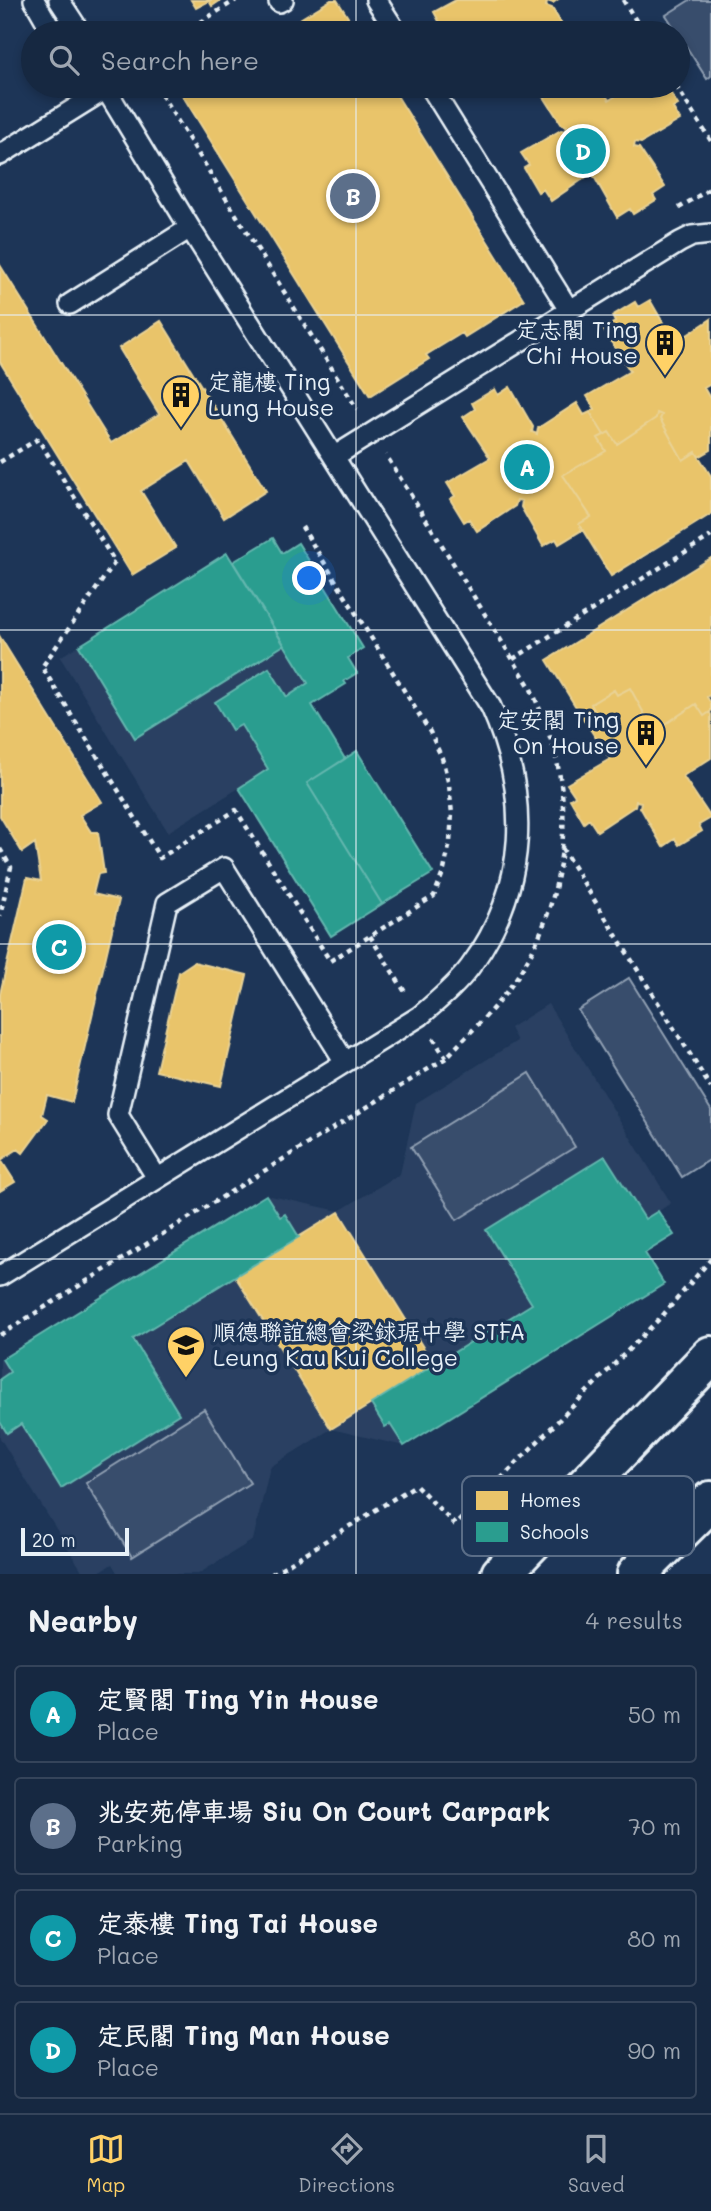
<!DOCTYPE html>
<html lang="en">
<head>
<meta charset="utf-8">
<style>
	:root { --surface:#162841; --page:#1f3048; --text:#f1f3f6; --muted:#9ea6b1; --line:#35445a; --accent:#ffd166 }
	body { margin:0; font-family:Mali,"LXGW WenKai TC",sans-serif; background:var(--page); color:var(--text) }
	.scale { position:absolute; left:21px; bottom:18px; width:108px; box-sizing:border-box; padding-left:7px; border:4px solid #e8f1f8; border-top:0; font-size:19px; line-height:24px; white-space:nowrap; color:#e8f1f8; -webkit-text-stroke:5px #1d3557; paint-order:stroke }
	.you { position:absolute; left:310px; top:579px; width:24px; height:24px; margin:-18px; border:5px solid #fff; border-radius:50%; background:#1a73e8; box-shadow:0 0 0 10px #1a73e833 }
	.badge { display:grid; place-items:center; width:46px; height:46px; border-radius:50%; background:var(--accent); color:#fff; font-size:23px; font-weight:700 }
	.pin { position:absolute; translate:-50% -50%; border:4px solid #fff; box-shadow:0 2px 7px #0006 }
	.list { margin:0; padding:0; list-style:none }
	h2 { display:flex; justify-content:space-between; align-items:center; height:91px; margin:0; padding:0 28px; font-size:30px }
	h2 small { font-size:23px; font-weight:400; color:var(--muted) }
	.list li { display:grid; grid-template-columns:46px 1fr auto; gap:21px; align-items:center; box-sizing:border-box; height:98px; margin:0 14px 14px; padding:0 14px; border:2px solid var(--line); border-radius:7px }
	.list b { display:block; font-size:26px; white-space:nowrap }
	.list p { margin:0; font-size:23px; white-space:nowrap; color:var(--muted) }
	.list em { font-size:23px; font-style:normal; color:var(--muted) }
	.icon { flex:none; width:38px; height:38px; fill:none; stroke:currentColor; stroke-width:2; stroke-linecap:round; stroke-linejoin:round }
	.map { position:relative; flex:none; width:711px; height:1574px; overflow:hidden }
	.search { position:absolute; background:var(--surface); box-shadow:0 4px 10px #0003; left:21px; right:21px; top:21px; height:77px; display:flex; align-items:center; gap:18px; box-sizing:border-box; padding:0 24px; border-radius:38px; color:var(--muted); font-size:26px }
	.sheet { height:539px; background:var(--surface) }
	nav { display:flex; justify-content:space-around; align-items:center; box-sizing:border-box; height:98px; border-top:2px solid var(--line); background:var(--surface); font-size:19px; color:var(--muted) }
	nav a { display:grid; justify-items:center; gap:4px }
	nav .on { color:var(--accent) }
	.map>svg:first-child { display:block }
	.built { fill:#2a4162 }
	.green { fill:#374d6c; stroke:#909fb2; stroke-width:2 }
	.homes { fill:#e9c46a; stroke:#e9d295; stroke-width:2 }
	.schools { fill:#2a9d8f; stroke:#63b6ae; stroke-width:2 }
	.lines { fill:none; stroke-linecap:round; stroke-linejoin:round }
	.service-casing { stroke:#e8f1f8; stroke-width:24 }
	.trunk-casing { stroke:#e8f1f8; stroke-width:44 }
	.path { stroke:#e8f1f8; stroke-width:4.5; stroke-dasharray:5 5; stroke-linecap:butt }
	.service { stroke:#1d3557; stroke-width:19 }
	.trunk { stroke:#1d3557; stroke-width:38 }
	.grid { fill:none; stroke:#e8f1f8; stroke-width:2; stroke-opacity:0.55 }
	.labels { text-anchor:middle; stroke-width:7; stroke-linejoin:round; paint-order:stroke }
	.poi-label { font-size:23px; fill:#e8f1f8; stroke:#1d3557; text-anchor:end }
	.key { fill:#1d3557; stroke:#5a6d87; stroke-width:2 }
	.key-label { font-size:19px; fill:#e8f1f8 }
</style>
</head>
<body>
<div class="map">
<svg width="711" height="1574" viewBox="0 0 711 1574">
	<rect width="100%" height="100%" fill="#1d3557"/>
	<filter id="ink" filterUnits="userSpaceOnUse"><feTurbulence type="fractalNoise" baseFrequency=".0143" numOctaves="2"/><feDisplacementMap in="SourceGraphic" scale="14" xChannelSelector="R" yChannelSelector="G"/><feConvolveMatrix kernelMatrix="1 2 1 2 8 2 1 2 1" color-interpolation-filters="sRGB"/></filter>
	<g filter="url(#ink)">
		<!-- built -->
		<path class="built" d="M273,538L283,553L298,543L363,648L348,658L357,673L344,681L346,684L313,706L345,758L357,751L433,873L331,936L239,788L168,832L60,657L227,553L233,562Z
			M548,1004L671,1203L659,1211L674,1235L645,1253L664,1284L404,1446L331,1429L270,1467L253,1540L198,1574H118L112,1564L96,1574H84L0,1438V1360L266,1195L339,1211L400,1174L416,1103L517,1041L510,1028Z"/>
		<!-- green -->
		<path class="green" d="M690,0H711V76L707,79L666,15Z
			M629,978L711,1110V1159L682,1177L578,1010Z
			M530,1073L575,1147L457,1220L411,1147Z
			M204,1409L250,1483L132,1557L86,1483Z"/>
		<!-- homes -->
		<path class="homes" d="M191,0H221L212,6L209,1L196,8Z
			M331,0H337L358,33H277Z
			M456,0H557L553,3L547,1L546,6L552,8L567,33H439L436,28L441,25L434,12Z
			M193,86H391L524,300L465,337L462,333L426,355L429,359L370,396L181,93Z
			M537,86H600L609,100L633,86H666L678,105L673,108L680,120L641,143L635,142L634,147L639,148L665,187L653,195L656,200L633,214L630,209L617,217L592,173L551,201L543,189L538,192L524,168L529,165L521,153L561,130L566,131L567,126L562,125Z
			M0,265L111,443L159,414L119,348L161,321L266,491L224,518L189,461L141,491L176,548L132,575L0,362Z
			M650,300L673,340L672,345L677,347L678,341L711,319V384L704,388L711,400V450L699,457L696,452L683,460L660,419L662,415L657,413L656,418L617,444L609,432L604,435L590,412L595,409L587,396L630,371L603,329L615,322L612,316L635,302L638,307Z
			M510,387L533,427L532,432L537,434L538,428L577,403L584,415L590,412L604,435L598,438L606,451L563,475L591,517L579,524L582,530L559,544L556,539L543,546L521,507L522,501L517,500L515,506L477,531L469,519L464,522L450,499L455,496L447,483L490,458L463,417L475,409L472,403L495,389L498,395Z
			M657,413L662,415L660,419L683,460L696,452L711,476V514L611,576L579,524L591,517L563,475L606,451L598,438L609,432L617,444L656,418Z
			M711,558V694L707,697L711,703V711L704,716L696,704L658,729L657,734L651,733L652,728L630,688L617,695L614,690L591,704L594,710L582,717L547,660Z
			M0,637L102,802L80,815L91,832H98L104,873L98,874L93,894L119,900L72,1102L47,1095L42,1115L48,1119L23,1153L18,1149L1,1160L15,1182L0,1191V994L27,878L41,881L35,843L22,852L0,816Z
			M630,688L652,728L651,733L657,734L658,729L696,704L704,716L710,712L711,715V758L683,776L711,818L699,825L702,831L679,845L675,839L663,847L640,807L641,802L636,801L635,806L597,831L589,819L584,823L570,799L575,796L567,784L610,759L582,717L594,710L591,704L614,690L617,695Z
			M194,962L247,975L221,1086L156,1071L179,972Z
			M339,1212L434,1365L331,1429L235,1276Z"/>
		<!-- schools -->
		<path class="schools" d="M273,538L282,553L298,543L363,648L348,658L357,673L344,681L346,684L312,705L345,759L307,783L382,904L331,936L239,788L268,769L241,725L232,730L215,702L269,668L287,697L308,683L233,562Z
			M227,553L284,645L135,738L79,646Z
			M357,751L433,873L382,904L307,783Z
			M605,1156L645,1219L658,1211L674,1235L645,1253L664,1284L404,1446L390,1424L385,1427L371,1404L532,1304L486,1230Z
			M266,1195L280,1217L285,1214L299,1237L133,1339L179,1414L61,1488L21,1424L7,1433L0,1422V1379L10,1372L2,1359Z"/>
		<g class="lines">
			<defs>
				<path id="service" d="M34,0L53,33
					M59,0L76,26L77,33
					M376,0L397,33
					M279,2L283,0
					M430,86L569,310
					M0,155L106,89
					M70,304L190,228
					M335,456L680,242L692,236L711,234
					M157,1178L118,1115L167,903L224,868L345,1062
					M0,1276L420,1016C437,1001 456,986 470,967C529,887 530,795 491,707L190,228L104,86"/>
				<path id="trunk" d="M501,1574L711,1356
					M637,1574L711,1501"/>
			</defs>
			<!-- service casing -->
			<use href="#service" class="service-casing"/>
			<!-- trunk casing -->
			<use href="#trunk" class="trunk-casing"/>
			<!-- path -->
			<path class="path" d="M623,0L644,33
				M183,33L236,0
				M156,86L357,409
				M676,86L711,141
				M679,208L711,188
				M0,462L38,439L115,562L42,667L160,858L236,810L330,961L434,896L444,870L450,842L452,814L449,785L442,758L430,732L302,527
				M513,659L711,536
				M562,848L711,1088
				M0,849L11,867L0,916
				M370,936L405,992
				M433,1038L446,1058
				M0,1335L446,1058C465,1037 487,1017 504,995C554,932 575,841 557,762C551,736 541,711 530,687L386,455
				M272,1574L416,1485L455,1525L664,1314L711,1259"/>
			<!-- service -->
			<use href="#service" class="service"/>
			<!-- trunk -->
			<use href="#trunk" class="trunk"/>
		</g>
	</g>
	<!-- grid -->
	<path class="grid" d="M356,0V33M356,86V1574M0,315H711M0,630H711M0,944H711M0,1259H711"/>
	<!-- icons -->
	<defs>
		<symbol id="building-pin" viewBox="-11 -11 22 30"><path d="M0 17L-7.5 6A9.5 9.5 0 1 1 7.5 6Z" fill="#ffd166" stroke="#1d3557"/><path d="M-4-6H4V6H1V3H-1V6H-4ZM-2.5-4.3h1.7v1.8h-1.7ZM.8-4.3h1.7v1.8H.8ZM-2.5-1h1.7V.8h-1.7ZM.8-1h1.7V.8H.8Z" fill="#111"/></symbol>
		<symbol id="school-pin" viewBox="-11 -11 22 30"><path d="M0 17L-7.5 6A9.5 9.5 0 1 1 7.5 6Z" fill="#ffd166" stroke="#1d3557"/><path d="M0-5L7-2L0 1L-7-2ZM-4 1L0 2.5L4 1V4Q0 6-4 4Z" fill="#111"/></symbol>
	</defs>
	<g fill-rule="evenodd">
		<use href="#building-pin" x="643" y="321" width="44" height="60"/>
		<use href="#building-pin" x="159" y="373" width="44" height="60"/>
		<use href="#building-pin" x="624" y="711" width="44" height="60"/>
		<use href="#school-pin" x="164" y="1323" width="44" height="60"/>
	</g>
	<g class="labels">
		<!-- poi labels -->
		<g class="poi-label">
			<text x="638" y="338">定志閣 Ting<tspan x="638" dy="26">Chi House</tspan></text>
			<text x="208" y="390" text-anchor="start">定龍樓 Ting<tspan x="208" dy="26">Lung House</tspan></text>
			<text x="619" y="728">定安閣 Ting<tspan x="619" dy="26">On House</tspan></text>
			<text x="213" y="1340" text-anchor="start">順德聯誼總會梁銶琚中學 STFA<tspan x="213" dy="26">Leung Kau Kui College</tspan></text>
		</g>
	</g>
	<!-- legend -->
	<rect x="462" y="1476" width="232" height="80" rx="10" class="key"/>
	<rect x="476" y="1491" width="32" height="19" fill="#e9c46a"/>
	<rect x="476" y="1522" width="32" height="20" fill="#2a9d8f"/>
	<g class="key-label">
		<text x="520" y="1507">Homes</text>
		<text x="520" y="1539">Schools</text>
	</g>
</svg>
<div class="scale">20 m</div>
<div class="you"></div>
<div class="pin badge" style="left:527px;top:467px;background:#0f9aa8">A</div>
<div class="pin badge" style="left:353px;top:196px;background:#5c6f8a">B</div>
<div class="pin badge" style="left:59px;top:947px;background:#0f9aa8">C</div>
<div class="pin badge" style="left:583px;top:151px;background:#0f9aa8">D</div>
<div class="search"><svg class="icon" aria-label="search" viewBox="0 0 24 24"><circle cx="10" cy="10" r="6"/><path d="M15 15l6 6"/></svg>Search here</div>
</div>
<section class="sheet">
<h2>Nearby<small>4 results</small></h2>
<ul class="list">
<li><span class="badge" style="background:#0f9aa8">A</span><div><b>定賢閣 Ting Yin House</b><p>Place</p></div><em>50 m</em></li>
<li><span class="badge" style="background:#5c6f8a">B</span><div><b>兆安苑停車場 Siu On Court Carpark</b><p>Parking</p></div><em>70 m</em></li>
<li><span class="badge" style="background:#0f9aa8">C</span><div><b>定泰樓 Ting Tai House</b><p>Place</p></div><em>80 m</em></li>
<li><span class="badge" style="background:#0f9aa8">D</span><div><b>定民閣 Ting Man House</b><p>Place</p></div><em>90 m</em></li>
</ul>
</section>
<nav>
<a class="on"><svg class="icon" aria-label="map" viewBox="0 0 24 24"><path d="M3 6l6-2 6 2 6-2v14l-6 2-6-2-6 2zM9 4v14M15 6v14"/></svg>Map</a>
<a><svg class="icon" aria-label="directions" viewBox="0 0 24 24"><path d="M12 3l9 9-9 9-9-9zM9 14v-3h6M13 9l2 2-2 2"/></svg>Directions</a>
<a><svg class="icon" aria-label="saved" viewBox="0 0 24 24"><path d="M7 4h10v16l-5-4-5 4z"/></svg>Saved</a>
</nav>
</body>
</html>
